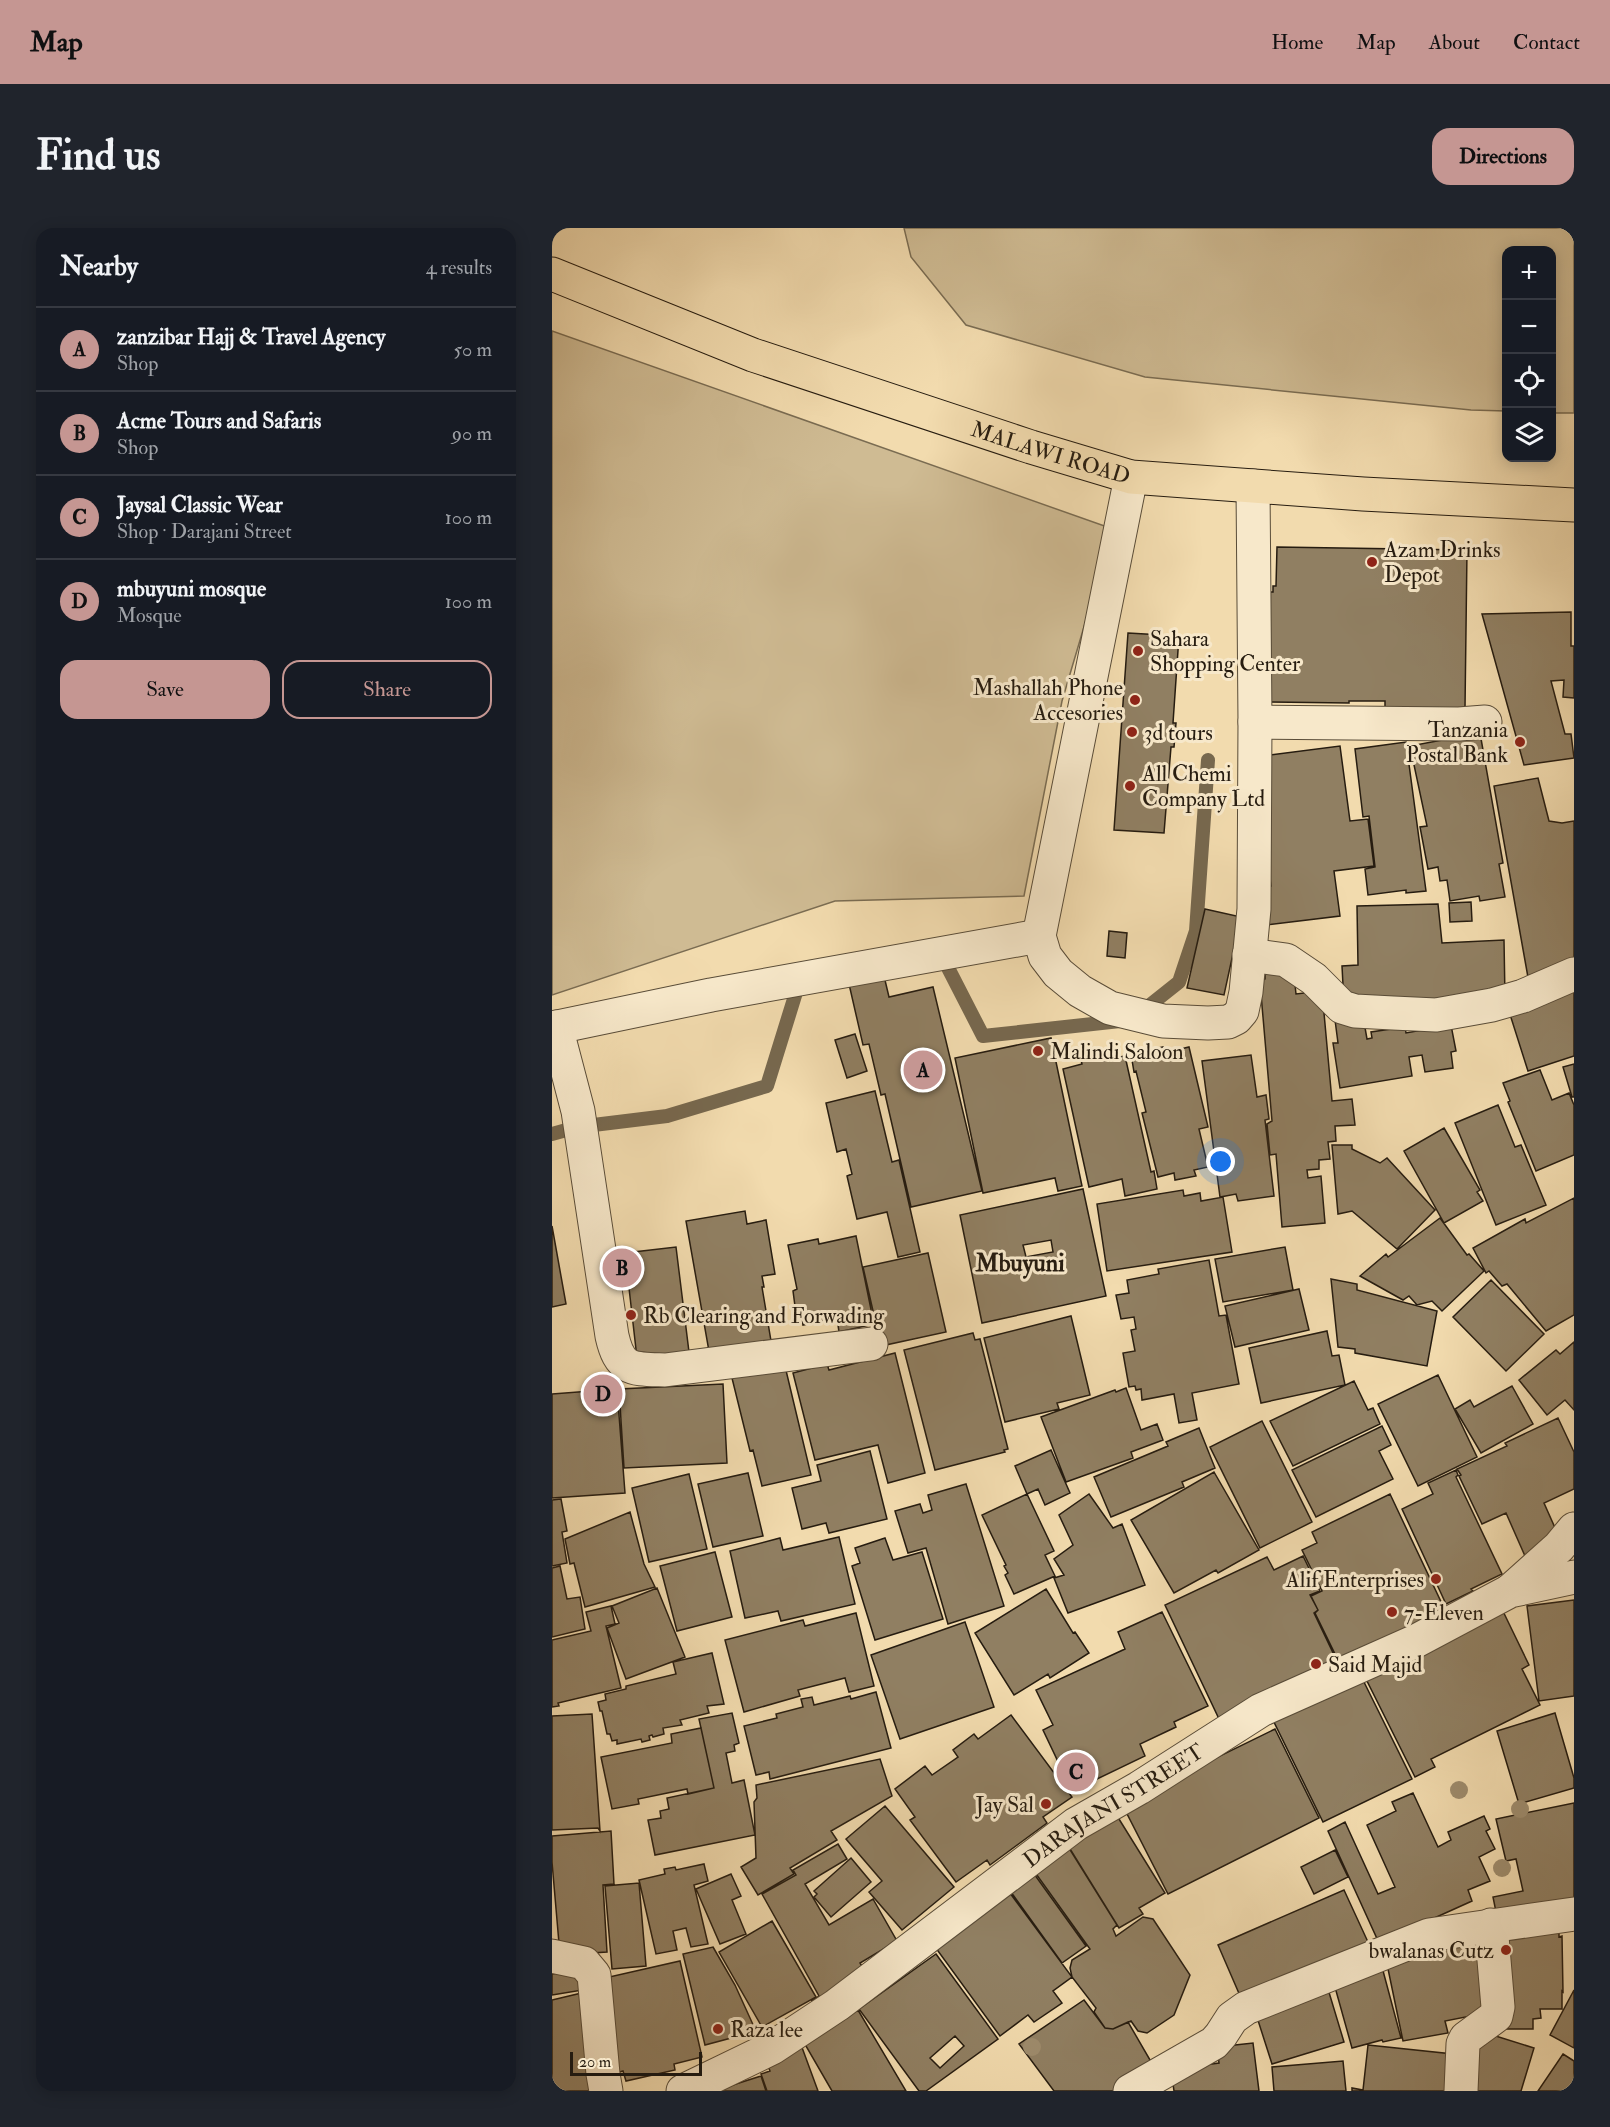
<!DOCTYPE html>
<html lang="en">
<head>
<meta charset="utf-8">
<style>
	:root { --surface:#171b24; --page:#20242c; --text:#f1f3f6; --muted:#9ea1a6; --line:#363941; --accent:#c59692 }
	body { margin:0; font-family:"IM FELL Double Pica",serif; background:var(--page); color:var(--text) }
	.controls { position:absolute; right:18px; top:18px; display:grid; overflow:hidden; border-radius:12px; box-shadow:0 3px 15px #0003 }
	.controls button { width:54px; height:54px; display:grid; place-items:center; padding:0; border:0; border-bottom:2px solid var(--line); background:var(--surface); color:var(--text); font:30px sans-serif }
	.scale { position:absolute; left:18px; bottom:15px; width:132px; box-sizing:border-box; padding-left:6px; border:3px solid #261c10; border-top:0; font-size:16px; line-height:21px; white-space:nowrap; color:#261c10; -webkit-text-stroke:4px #f7e8ca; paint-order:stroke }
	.you { position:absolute; left:669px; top:934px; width:21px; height:21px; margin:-15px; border:4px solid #fff; border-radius:50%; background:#1a73e8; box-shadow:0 0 0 9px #1a73e833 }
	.badge { display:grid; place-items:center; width:39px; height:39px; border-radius:50%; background:var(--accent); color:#111; font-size:20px; font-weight:700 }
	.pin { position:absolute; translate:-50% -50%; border:3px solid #fff; box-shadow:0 2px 6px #0006 }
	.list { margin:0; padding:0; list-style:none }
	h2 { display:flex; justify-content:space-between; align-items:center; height:78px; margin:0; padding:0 24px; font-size:26px }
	h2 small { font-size:20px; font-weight:400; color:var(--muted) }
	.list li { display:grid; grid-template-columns:39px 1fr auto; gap:18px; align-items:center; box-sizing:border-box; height:84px; padding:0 24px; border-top:2px solid var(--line) }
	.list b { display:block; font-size:22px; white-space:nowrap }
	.list p { margin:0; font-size:20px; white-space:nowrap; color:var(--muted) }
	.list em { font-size:20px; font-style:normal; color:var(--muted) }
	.actions { display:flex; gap:12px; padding:18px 24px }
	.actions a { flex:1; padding:14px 0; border:2px solid var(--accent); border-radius:18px; text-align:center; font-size:21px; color:var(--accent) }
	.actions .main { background:var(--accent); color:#111 }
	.icon { flex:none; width:33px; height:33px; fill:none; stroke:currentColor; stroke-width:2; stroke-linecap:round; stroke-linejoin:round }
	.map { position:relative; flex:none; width:1022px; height:1863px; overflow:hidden; border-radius:18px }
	header { display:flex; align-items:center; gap:36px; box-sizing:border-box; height:84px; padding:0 30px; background:var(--accent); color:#111 }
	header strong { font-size:28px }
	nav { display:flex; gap:33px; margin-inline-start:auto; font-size:21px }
	.intro { display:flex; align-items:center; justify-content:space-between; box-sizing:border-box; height:144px; padding:0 36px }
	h1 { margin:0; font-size:42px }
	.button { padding:15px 27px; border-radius:18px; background:var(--accent); color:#111; font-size:21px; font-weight:700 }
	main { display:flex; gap:36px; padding:0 36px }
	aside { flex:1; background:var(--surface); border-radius:18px; box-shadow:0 3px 15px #0003 }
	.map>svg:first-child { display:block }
	.green { fill:#cfbb93; stroke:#7a6c52; stroke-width:1.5 }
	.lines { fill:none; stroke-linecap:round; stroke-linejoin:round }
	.stream { stroke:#77684e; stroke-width:14 }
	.building { fill:#907f62; stroke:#261c10; stroke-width:1.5; fill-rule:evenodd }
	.minor-casing { stroke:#594c38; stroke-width:35 }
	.major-casing { stroke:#261c10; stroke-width:35 }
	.minor { stroke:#f7e8ca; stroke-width:33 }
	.major { stroke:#f2dbae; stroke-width:33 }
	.tree { fill:#9e8c6d }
	.poi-dot { fill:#8f2418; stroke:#f7e8ca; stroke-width:2 }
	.labels { text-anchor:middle; stroke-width:6; stroke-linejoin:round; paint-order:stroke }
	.street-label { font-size:22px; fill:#261c10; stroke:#f7e8ca }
	.poi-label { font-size:22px; fill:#261c10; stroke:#f7e8ca; text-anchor:start }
	.neighbourhood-label { font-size:24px; font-weight:bold; fill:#261c10; stroke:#f7e8ca }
</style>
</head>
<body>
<header>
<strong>Map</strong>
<nav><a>Home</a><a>Map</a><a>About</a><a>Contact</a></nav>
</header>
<div class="intro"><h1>Find us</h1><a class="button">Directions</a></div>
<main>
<aside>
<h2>Nearby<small>4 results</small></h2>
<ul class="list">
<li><span class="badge">A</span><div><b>zanzibar Hajj &amp; Travel Agency</b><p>Shop</p></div><em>50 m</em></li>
<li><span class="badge">B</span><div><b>Acme Tours and Safaris</b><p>Shop</p></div><em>90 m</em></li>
<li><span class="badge">C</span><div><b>Jaysal Classic Wear</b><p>Shop · Darajani Street</p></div><em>100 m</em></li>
<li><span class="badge">D</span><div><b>mbuyuni mosque</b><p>Mosque</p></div><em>100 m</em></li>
</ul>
<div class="actions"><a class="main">Save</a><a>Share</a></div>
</aside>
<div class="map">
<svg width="1022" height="1863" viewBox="0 0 1022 1863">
	<rect width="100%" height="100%" fill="#f2dbae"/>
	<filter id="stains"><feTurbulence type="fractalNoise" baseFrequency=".00333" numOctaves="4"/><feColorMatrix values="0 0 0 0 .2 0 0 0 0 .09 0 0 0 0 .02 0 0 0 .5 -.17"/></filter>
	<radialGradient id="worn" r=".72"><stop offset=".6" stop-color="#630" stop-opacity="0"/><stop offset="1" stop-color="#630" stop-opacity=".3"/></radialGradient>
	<!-- green -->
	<path class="green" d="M352,0H1022V185H1000L999,22H954V183L919,182L593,149L414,97L359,29Z
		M0,103L561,301L510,473L472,668L283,673L0,767Z"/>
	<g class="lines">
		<!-- stream -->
		<path class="stream" d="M385,733L392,732L431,808L568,793
			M588,785L627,754L644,703L656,532
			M0,906L25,899L115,888L215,858L246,758L251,757"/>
	</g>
	<!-- building -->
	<path class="building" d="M725,319L915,322L913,480H833V473H797V475L714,474L715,364H721V358H724Z
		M1019,384V418H1022V470L1011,469L1012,452L999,453L1013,506H1019L1022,530L972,537L930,386Z
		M576,405L627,408L621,495H624L622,519H619L612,605L562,602Z
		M928,505L951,635L947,636L953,669L928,673L927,668L898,673L895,652L888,653L886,639L876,641L868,599L875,598L858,518Z
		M854,514L874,663L854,665V662L816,667L813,641L823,639L817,588L811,589L803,521Z
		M788,518L798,593L816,591L822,638L782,643L788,688L714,697L710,659L719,658L709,577L711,528Z
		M986,550L997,593L1010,595L1022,593V740L977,755L942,558Z
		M919,674L920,693L898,694L897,675Z
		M886,676L890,715L952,712L953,770L792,776L790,738L806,737L805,678Z
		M653,681L689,689L672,767L635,760Z
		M557,703L575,705L573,730L555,728Z
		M713,743L742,747L744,766L770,763L780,873L800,871L803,897L783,898L784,913L776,914L778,931L767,932V941L755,942L756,950L769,948L773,995L730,999L724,926L718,927L715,896L720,893L709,766V752L713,751Z
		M332,748L337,769L381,759L430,963L359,979L333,866L329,867L317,816L311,817L297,756Z
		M1022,755V828L976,843L955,777Z
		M811,788L815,811L820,810L819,804L853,799L854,805L899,797L904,823L899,824L901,840L873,844L870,827L857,829L860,848L788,860L781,815H786L783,792Z
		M303,806L315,843L295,850L283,812Z
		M499,810L530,958L506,963L503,950L431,965L403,830Z
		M611,819L612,825L637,819L656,899L647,901L656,939L642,942L644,948L623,952L622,945L606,949L590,885L594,884L584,843L582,844L580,832L586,831L584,825Z
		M699,827L705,869L714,867L717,891L713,892L722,968L686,973L684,966L668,969L650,833Z
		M549,828L550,833L573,828L599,944L602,943L605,961L573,968L570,951L537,959L511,841L530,836L529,832Z
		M1022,836V869H1020L1011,839Z
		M988,842L1000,872L1017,865L1022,877V927L984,943L956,874L958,873L951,855Z
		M323,863L340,934L347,932L368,1024L346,1029L335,984L305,991L295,948L300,946L294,921L285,924L274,875Z
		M946,877L963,919L969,917L994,977L944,997L903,895Z
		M892,900L928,962L925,964L931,973L892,995L852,923Z
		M780,917H800V921L828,935L835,930L883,982L845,1021L800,983L786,986Z
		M531,961L554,1068L430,1095L408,987ZM499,1012L501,1024L474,1029L471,1017Z
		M631,962L632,968L648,965L649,973L671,969L680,1024L555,1043L545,976Z
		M1022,970V1087L994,1103L955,1056L950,1058L937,1043L934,1045L921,1020L973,991L974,995Z
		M193,983L195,996L214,992L223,1046L210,1048L212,1059H210L220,1119L158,1129L134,993Z
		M888,990L915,1027L917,1026L932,1043L890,1083L880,1073L865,1077L857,1068L851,1072L808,1048L834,1026L836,1029Z
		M0,998L14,1076L0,1079Z
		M304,1008L322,1096L287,1104L285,1090L251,1097L247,1077L243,1078L241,1063L245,1061L236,1017L266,1011L267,1016Z
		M124,1019L137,1124L85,1130L73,1025Z
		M733,1019L741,1062L671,1074L663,1031Z
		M376,1025L394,1104L329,1118L311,1039Z
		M657,1032L667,1088L674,1087L687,1156L640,1165L645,1192L627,1195L622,1166L590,1172L589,1161L584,1162L583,1158L577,1159L571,1125L583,1123L579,1102L584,1101L582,1089L569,1091L564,1067L577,1065L575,1052L607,1046L606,1041Z
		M779,1051L805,1056V1062L885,1083L875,1138L803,1125V1121L786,1119Z
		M939,1052L992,1106L954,1143L901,1089Z
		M747,1061L757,1102L683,1119L673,1078Z
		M519,1088L538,1167L505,1175L507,1181L453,1194L432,1110Z
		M775,1103L780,1128L787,1127L793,1157L709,1175L697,1120Z
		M421,1105L423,1112L428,1111L456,1221L452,1222L453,1224L383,1242L352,1122Z
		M1022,1114V1182L1013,1172L995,1187L967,1152L1004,1122L1008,1126Z
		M343,1125L373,1245L336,1255L326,1217L263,1232L241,1145L275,1136L277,1142Z
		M232,1134L259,1247L210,1258L201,1222L198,1223L179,1146Z
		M886,1147L925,1229L866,1258L826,1176Z
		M802,1153L816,1182L821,1180L828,1196L741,1238L718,1193Z
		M171,1156L175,1235L72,1240L67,1161Z
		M960,1158L981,1196L929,1225L903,1181L918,1172L922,1179Z
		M574,1160L589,1202L605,1196L611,1212L579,1224L581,1230L514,1254L489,1189L563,1162L564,1164Z
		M65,1161L73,1265L0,1270V1166Z
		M1006,1190L1022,1224V1261L992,1275L1008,1311L973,1328L954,1285L930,1296L907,1248L909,1247L905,1241L955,1218L953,1215Z
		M710,1193L760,1294L708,1320L658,1219Z
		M830,1198L839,1217L827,1223L841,1251L764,1289L740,1242Z
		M647,1200L663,1240L630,1254L632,1259L559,1289L542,1249L616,1218L614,1214Z
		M499,1222L518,1265L493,1277L486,1261L475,1266L463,1238Z
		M318,1223L335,1291L277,1305L274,1295L250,1301L240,1260L269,1253L265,1237Z
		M904,1242L906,1247L904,1249L950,1346L919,1361L921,1363L894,1376L850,1281L881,1266L876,1255Z
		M662,1244L707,1322L666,1345L664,1342L622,1365L579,1292Z
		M196,1245L211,1308L161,1319L146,1256Z
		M137,1246L155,1321L97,1334L80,1260Z
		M414,1256L452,1378L396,1396L374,1320L356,1325L343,1283L368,1276L371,1285L380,1282L376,1267Z
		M475,1266L502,1323L493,1327L503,1348L462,1366L453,1347L456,1345L452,1338L454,1337L430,1287Z
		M537,1266L561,1300L570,1296L593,1357L516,1385L502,1350L512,1347L502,1331L521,1317L507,1287Z
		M838,1266L891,1378L876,1385L880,1392L786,1432L763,1385L766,1382L759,1368L770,1363L750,1322L765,1315L760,1304Z
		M9,1271L15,1303L10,1304L15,1335L0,1338V1272Z
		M78,1284L92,1336L103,1359L33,1379L22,1335L18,1336L13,1311Z
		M287,1309L303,1376L229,1393L226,1383L193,1390L178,1323L228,1310L231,1322Z
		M333,1310L341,1332L370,1324L391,1391L323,1412L300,1338L308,1335L303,1320Z
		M163,1324L180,1389L125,1403L108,1338Z
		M751,1328L768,1363L758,1367L766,1382L762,1385L783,1429L779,1431L782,1437L668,1493L613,1377L715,1329L722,1342Z
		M8,1338L15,1371L28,1369L33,1401L0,1409V1340Z
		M105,1360L133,1429L74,1451L55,1400L67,1395L60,1378Z
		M494,1361L521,1405L523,1404L537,1425L498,1450L496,1446L462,1467L423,1405Z
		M1022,1372V1468L987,1473L975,1378Z
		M947,1375L977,1437L970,1441L988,1477L879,1531L883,1539L863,1549L810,1443Z
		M59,1378L63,1396L54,1398L69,1460L6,1475L7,1478L0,1479V1412L39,1403L34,1384Z
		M610,1384L656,1478L622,1494L624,1499L588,1516L593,1528L520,1563L491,1502L501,1497L484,1462L573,1421L566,1404Z
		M304,1385L322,1458L297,1464L293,1450L246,1462L248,1468L192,1484L173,1412L251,1392L253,1398Z
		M413,1394L442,1479L348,1511L319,1427Z
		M160,1425L172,1476L155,1478L157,1485L128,1492L130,1497L111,1500L112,1506L101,1509L100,1507L97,1508L98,1512L90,1514L89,1511L65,1516V1512L60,1513L58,1506H55L50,1483H48L46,1474L54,1472L53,1466L74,1461V1458L124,1446L121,1434Z
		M807,1444L860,1551L771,1594L719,1488Z
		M324,1464L339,1520L218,1551L217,1544L204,1547L192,1498L225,1490L224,1486L251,1479L249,1471L260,1469L262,1477L298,1468L299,1471Z
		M180,1485L187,1515L182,1517L183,1523L174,1525L180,1555L192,1552L203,1607L103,1627L96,1592L109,1590L108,1583L117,1581L115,1570L162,1560L147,1491Z
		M1003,1485L1022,1550V1560L967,1576L945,1503Z
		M40,1486L48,1603L46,1600L0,1602V1488Z
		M459,1487L520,1569L491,1589L495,1595L438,1637L435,1632L404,1654L358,1592L363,1589L343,1561L373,1538L380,1547L406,1529L401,1522L422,1506L426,1511Z
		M149,1500L162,1560L136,1566L135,1561L86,1571L87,1576L60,1581L49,1529L120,1515L119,1506Z
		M723,1501L767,1590L616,1666L570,1576Z
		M328,1531L340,1568L279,1603L285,1612L238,1640L242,1646L206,1667L189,1639L204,1630L202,1574L205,1570L204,1557Z
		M861,1565L886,1619L899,1612L896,1604L932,1588L938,1601L934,1603L943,1621L927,1629L938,1653L916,1662L920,1673L827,1715L776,1603L793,1594L826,1666L843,1659L815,1597L844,1583L840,1574Z
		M1022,1575V1675L945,1689L941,1669L971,1663L964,1631L954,1633L944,1591Z
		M333,1578L402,1659L350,1702L317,1664L330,1653L294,1611Z
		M562,1583L613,1665L587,1680L591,1686L567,1700L510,1608Z
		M59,1603L62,1656L51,1657L55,1724L8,1727L0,1634V1608Z
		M512,1612L565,1697L561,1701L564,1708L591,1689L601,1691L638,1747L622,1787L595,1805L586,1803L579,1793L561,1801L553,1800L542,1784L544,1780L520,1749L518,1740L520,1732L538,1721L477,1636Z
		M286,1616L295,1631L253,1656L277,1697L321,1671L345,1713L308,1735L316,1747L263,1777L260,1773L267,1768L210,1666L244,1647L241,1642Z
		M783,1622L796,1649L762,1666L749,1639Z
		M299,1630L319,1654L279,1689L262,1669L265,1666L262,1663Z
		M152,1636L156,1653L142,1657L156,1716L139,1719L134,1700L121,1703L125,1722L104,1726L87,1652L113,1646L112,1641L123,1639L124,1642Z
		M480,1643L534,1718L510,1735L456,1660Z
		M179,1646L189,1668L180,1672L194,1706L168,1716L144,1661Z
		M87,1655L94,1738L60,1741L53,1658Z
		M455,1661L520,1749L501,1763L510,1775L482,1794L476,1787L448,1808L378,1712Z
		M792,1662L816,1714L689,1770L666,1717Z
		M220,1693L264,1769L210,1799L167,1724Z
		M946,1701H1007V1709L1010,1708L1011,1764L1010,1763V1781H988L989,1790L981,1791V1801H948Z
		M929,1708L944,1783L893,1793L896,1805L851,1813L835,1736L866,1730L864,1721Z
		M161,1719L183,1757L203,1801L183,1809L153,1817L131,1726Z
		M384,1726L446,1811L374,1863H367L307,1781ZM403,1808L412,1818L388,1840L378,1830Z
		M128,1733L150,1829L122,1836L123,1842L74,1853L71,1843L64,1845L44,1752Z
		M830,1739L849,1810L831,1814L830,1812L800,1820L781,1752Z
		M34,1740L37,1761L0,1767V1746Z
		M776,1761L792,1814L720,1836L703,1783Z
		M1022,1762V1820L998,1807Z
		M38,1763L42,1863H0V1772Z
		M532,1772L553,1800L561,1801L576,1794L605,1844L570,1863H502L467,1816Z
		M306,1782L354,1863H280L247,1806L267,1805Z
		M931,1804L982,1820L969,1863H913Z
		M248,1814L266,1863H215L209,1846L218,1843L212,1827Z
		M701,1815L707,1863H622L619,1841L667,1835L665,1819Z
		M816,1817L901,1826L897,1863H800V1860L811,1862Z
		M1011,1826L1022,1833V1863H986Z
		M791,1833L794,1863H722L720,1839Z
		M209,1848L214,1863H162Z"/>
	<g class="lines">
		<defs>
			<g id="minor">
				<path d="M579,249L487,708L493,728L506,745L528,763L558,780L611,793L656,795L676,794L684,790L690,783L694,764L702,681L703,494L701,258"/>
				<path d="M703,494L907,496L933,494"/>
				<path d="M697,727L734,732L762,751L790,779L803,783L841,785L884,787L940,777L971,768L1022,746"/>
				<path d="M4,799L26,883L60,1108C68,1143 80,1141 113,1142L319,1116"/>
				<path d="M0,800L159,767L487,708"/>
				<path d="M959,1362L1007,1319L1022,1301"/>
				<path d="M0,1728L32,1735L42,1747L51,1846L54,1863"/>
				<path id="s1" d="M131,1863L220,1820L285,1777L524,1596L587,1560L709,1482L864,1413L958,1363L1022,1349"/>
				<path d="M578,1863L662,1815L669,1807L680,1790L694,1780L877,1707L1022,1686"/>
				<path d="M909,1863L911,1816L914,1810L944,1788L946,1779L939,1697"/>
			</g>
			<g id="major">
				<path id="s2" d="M0,46L201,127L479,219L579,249L811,266L1022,277"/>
			</g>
		</defs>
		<!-- minor casing -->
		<use href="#minor" class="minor-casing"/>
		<!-- major casing -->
		<use href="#major" class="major-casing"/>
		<!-- minor -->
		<use href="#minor" class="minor"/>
		<!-- major -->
		<use href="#major" class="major"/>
	</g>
	<!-- trees -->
	<g class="tree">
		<circle cx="907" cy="1562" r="9"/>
		<circle cx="968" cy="1581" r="9"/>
		<circle cx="950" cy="1640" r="9"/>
		<circle cx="480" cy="1819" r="9"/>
	</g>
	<!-- markers -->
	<g class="poi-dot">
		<circle cx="820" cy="334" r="6"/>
		<circle cx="586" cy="423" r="6"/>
		<circle cx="583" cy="472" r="6"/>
		<circle cx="580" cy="504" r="6"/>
		<circle cx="968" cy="514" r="6"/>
		<circle cx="578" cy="558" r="6"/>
		<circle cx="486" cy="823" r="6"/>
		<circle cx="79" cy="1087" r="6"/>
		<circle cx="884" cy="1351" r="6"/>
		<circle cx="840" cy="1384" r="6"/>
		<circle cx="764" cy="1436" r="6"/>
		<circle cx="494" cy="1576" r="6"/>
		<circle cx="954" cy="1722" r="6"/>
		<circle cx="166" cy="1801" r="6"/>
	</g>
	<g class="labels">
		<!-- street labels -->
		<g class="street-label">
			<text dy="8" stroke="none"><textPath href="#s2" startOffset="530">MALAWI ROAD</textPath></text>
			<text dy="8" stroke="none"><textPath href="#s1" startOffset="518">DARAJANI STREET</textPath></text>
		</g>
		<!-- poi labels -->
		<g class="poi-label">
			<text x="832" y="329">Azam Drinks<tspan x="832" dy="25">Depot</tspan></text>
			<text x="598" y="418">Sahara<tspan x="598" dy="25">Shopping Center</tspan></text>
			<text x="571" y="467" text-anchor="end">Mashallah Phone<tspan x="571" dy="25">Accesories</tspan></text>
			<text x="956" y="509" text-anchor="end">Tanzania<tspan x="956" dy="25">Postal Bank</tspan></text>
			<text x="592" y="512">3d tours</text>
			<text x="590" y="553">All Chemi<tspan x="590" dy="25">Company Ltd</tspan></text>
			<text x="498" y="831">Malindi Saloon</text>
			<text x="91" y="1095">Rb Clearing and Forwading</text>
			<text x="872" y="1359" text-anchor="end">Alif Enterprises</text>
			<text x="852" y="1392">7-Eleven</text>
			<text x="776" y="1444">Said Majid</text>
			<text x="482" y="1584" text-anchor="end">Jay Sal</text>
			<text x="942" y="1730" text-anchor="end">bwalanas Cutz</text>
			<text x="178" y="1809">Raza lee</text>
		</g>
		<!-- neighbourhood labels -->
		<g class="neighbourhood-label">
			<text x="468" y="1043">Mbuyuni</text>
		</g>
	</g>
	<rect width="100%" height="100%" filter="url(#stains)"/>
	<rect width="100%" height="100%" fill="url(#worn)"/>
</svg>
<div class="controls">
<button>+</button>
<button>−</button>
<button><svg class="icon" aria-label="locate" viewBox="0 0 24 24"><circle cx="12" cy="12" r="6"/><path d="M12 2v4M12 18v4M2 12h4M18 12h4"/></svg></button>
<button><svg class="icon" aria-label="layers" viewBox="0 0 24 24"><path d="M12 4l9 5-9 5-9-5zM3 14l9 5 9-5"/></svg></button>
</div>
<div class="scale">20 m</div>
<div class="you"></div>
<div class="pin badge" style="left:371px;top:842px">A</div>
<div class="pin badge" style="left:70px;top:1040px">B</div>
<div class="pin badge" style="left:524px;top:1544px">C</div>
<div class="pin badge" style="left:51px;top:1166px">D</div>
</div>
</main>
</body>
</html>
